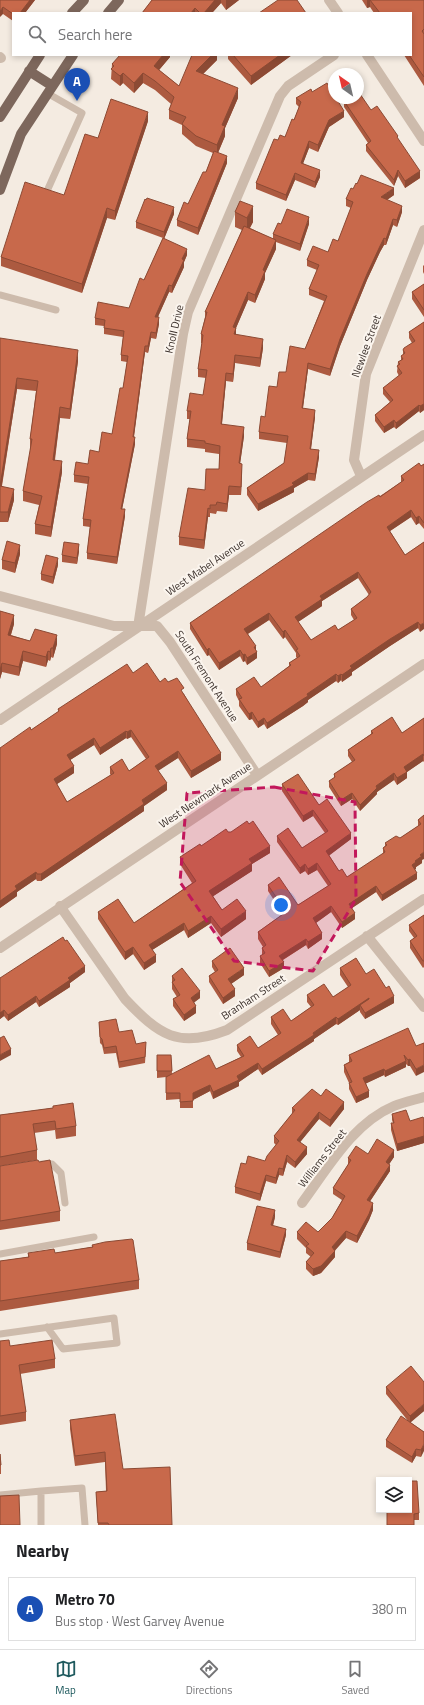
<!DOCTYPE html>
<html lang="en">
<head>
<meta charset="utf-8">
<style>
	:root { --surface:#fff; --page:#f2f2f2; --text:#202124; --muted:#757577; --line:#e0e0e0; --accent:#1f5a5e }
	body { margin:0; font-family:"Titillium Web",sans-serif; background:var(--page); color:var(--text) }
	.controls { position:absolute; right:12px; bottom:12px; display:grid; overflow:hidden; border-radius:0px; box-shadow:0 2px 6px #0003 }
	.controls button { width:36px; height:36px; display:grid; place-items:center; padding:0; border:0; border-bottom:1px solid var(--line); background:var(--surface); color:var(--text); font:20px sans-serif }
	.compass { position:absolute; left:328px; top:68px; width:36px; height:36px; border-radius:50%; background:var(--surface); box-shadow:0 2px 6px #0003; rotate:326deg }
	.you { position:absolute; left:281px; top:905px; width:14px; height:14px; margin:-10px; border:3px solid #fff; border-radius:50%; background:#1a73e8; box-shadow:0 0 0 6px #1a73e833 }
	.badge { display:grid; place-items:center; width:26px; height:26px; border-radius:50%; background:var(--accent); color:#fff; font-size:13px; font-weight:700 }
	.pin { position:absolute; translate:-50% -33px; filter:drop-shadow(0 1px 2px #0008) }
	.pin::after { content:''; position:absolute; top:21px; width:14px; height:12px; background:inherit; clip-path:polygon(0 0,100% 0,50% 100%) }
	.list { margin:0; padding:0; list-style:none }
	h2 { display:flex; justify-content:space-between; align-items:center; height:52px; margin:0; padding:0 16px; font-size:17px }
	h2 small { font-size:13px; font-weight:400; color:var(--muted) }
	.list li { display:grid; grid-template-columns:26px 1fr auto; gap:12px; align-items:center; box-sizing:border-box; height:64px; margin:0 8px 8px; padding:0 8px; border:1px solid var(--line); border-radius:0px }
	.list b { display:block; font-size:15px; white-space:nowrap }
	.list p { margin:0; font-size:13px; white-space:nowrap; color:var(--muted) }
	.list em { font-size:13px; font-style:normal; color:var(--muted) }
	.icon { flex:none; width:22px; height:22px; fill:none; stroke:currentColor; stroke-width:2; stroke-linecap:round; stroke-linejoin:round }
	.map { position:relative; flex:none; width:424px; height:1525px; overflow:hidden }
	.search { position:absolute; background:var(--surface); box-shadow:0 2px 6px #0003; left:12px; right:12px; top:12px; height:44px; display:flex; align-items:center; gap:10px; box-sizing:border-box; padding:0 14px; border-radius:0px; color:var(--muted); font-size:15px }
	.sheet { height:124px; background:var(--surface) }
	nav { display:flex; justify-content:space-around; align-items:center; box-sizing:border-box; height:56px; border-top:1px solid var(--line); background:var(--surface); font-size:11px; color:var(--muted) }
	nav a { display:grid; justify-items:center; gap:2px }
	nav .on { color:var(--accent) }
	.map>svg:first-child { display:block }
	.lines { fill:none; stroke-linecap:round; stroke-linejoin:round }
	.service { stroke:#cdbbac; stroke-width:7 }
	.minor { stroke:#cdbbac; stroke-width:10 }
	.primary { stroke:#7d675c; stroke-width:10 }
	.wall { fill:#ac5a40; fill-rule:evenodd }
	.shaded-wall { fill:#8c4a34 }
	.building { fill:#c8694b; stroke:#8c4a34; fill-rule:evenodd }
	.marked { fill:#c2185b; fill-opacity:0.2; stroke:#c2185b; stroke-width:3; stroke-dasharray:8 5; stroke-linejoin:round }
	.labels { text-anchor:middle; stroke-width:4; stroke-linejoin:round; paint-order:stroke }
	.street-label { font-size:11px; fill:#3b302b; stroke:#fbf5ee }
</style>
</head>
<body>
<div class="map">
<svg width="424" height="1525" viewBox="0 0 424 1525">
	<rect width="100%" height="100%" fill="#f4ebe1"/>
	<g class="lines">
		<!-- service -->
		<path class="service" d="M47,93L82,113L47,191
			M0,295L56,310
			M42,1164H52L61,1173L65,1203
			M0,1254L94,1237
			M0,1334L114,1318L117,1343L63,1349L47,1327
			M0,1495L41,1491
			M41,1525V1491L82,1488L85,1525"/>
		<!-- minor -->
		<path class="minor" d="M329,0L338,13
			M367,55L424,141
			M0,57L1,58
			M361,476L354,460L366,374L424,230
			M0,596L114,626H157L170,642L257,775
			M138,627L183,334L188,312L280,96L288,86L334,55
			M0,720L424,435
			M60,906L125,999C159,1035 178,1049 227,1030L424,899
			M367,936L424,1007
			M0,948L424,664
			M302,1203C328,1168 353,1123 394,1106C404,1102 414,1100 424,1097"/>
		<!-- primary -->
		<path class="primary" d="M72,13L84,0
			M108,13L119,0
			M29,71L51,85
			M0,117L40,55
			M0,190L21,134L73,55"/>
	</g>
	<!-- wall -->
	<path class="wall" d="M0,0H35L25,13H13V21L3,14Z
		M152,0H239L226,10L221,3L212,13H142Z
		M362,0H424V86L404,55H411V13H374L370,7L367,8Z
		M170,55V57L159,70L179,86L217,55V60L203,74L238,98L225,128V136L218,153L227,163L198,235L177,226V220L188,204L206,172L213,153L196,146L182,134V125L169,119V110L171,104L155,90L143,83L134,93L123,83L120,86L111,79L112,64Z
		M228,55H292L251,85L228,59Z
		M312,92L344,117L329,127L318,152L309,148L303,163L320,177L315,188L295,180L286,201L256,189V183L278,140L285,137L294,120L299,107L296,104V98Z
		M344,101L371,110L398,140L420,178L405,188L398,176L394,186L366,151V145L368,143L344,107Z
		M148,121L115,220L107,218L82,293L1,266V257L64,195L98,138Z
		M353,189L394,195L387,200L402,212L397,227L393,225L386,245H384L380,252L367,280L340,346L330,376L308,369L303,408L315,417L311,449L319,457L315,481L308,480L294,488V492L258,511L247,495V488L284,463L287,443L259,439V432L277,387L286,372L305,349L324,301L309,295V289L317,270L307,266V260L328,252L338,241L351,208L346,206V199Z
		M240,201L253,222L250,228L273,239V234L281,224H309L300,251L276,242V249L265,273V279L255,303L248,300L236,328V335L263,348L260,367L235,363L233,382L226,381L222,424L244,436L240,463L242,472L241,495H229L227,512L217,511L216,514L210,513V517H208L204,549L179,545V537L205,490L219,469V454L205,452V449L187,447V439L190,419H187V411L203,395L206,378L198,377V369L202,343H201V334L205,317V312L242,230L235,227V212Z
		M174,214L164,239L187,255L184,262V267L172,293L169,292L158,317L159,324L156,339L151,338L148,353L145,352L134,437L135,444L122,509L125,516L117,564L87,559V553L90,527L83,526V519L88,484L74,482V475L88,464L99,452L112,434L123,388L127,362L121,361V355L123,337L104,334V326L95,325V318L129,308L144,280L163,238L136,228V222Z
		M424,265V274L423,272V266Z
		M424,284V317L412,299V292Z
		M424,322V410L420,413L419,411L396,429L394,427L384,433L375,421V415L390,402L383,394V388L399,376L397,372L398,362L401,360V356L403,355V350L412,343L409,338V332Z
		M0,338L78,361L70,419L60,418L55,460L62,472L51,537L35,534V524L39,505L23,501V491L31,450H30V439L36,391L17,389L2,486L14,500L8,522H0Z
		M424,464V529L419,523L416,525L411,517L390,531L405,555L424,542L420,632L418,628L390,646L352,672V675L342,682L341,680L338,683L336,681L308,700V702L303,706L267,729L264,724L258,728L252,719L249,720L239,706V701L236,695V689L261,687L289,666V663L297,658L296,657V653L285,637L283,639L269,620L248,634L256,650L257,658L247,665L245,661L243,662L240,656L219,670L209,655L207,656L190,629V623L401,482V476ZM358,578L369,595L367,597L351,609V615L354,620L338,630L311,640L298,622L322,606V601Z
		M79,551L77,564L62,562V555Z
		M20,554L15,573L2,569V560Z
		M58,565L53,584L41,580V574Z
		M0,611L14,624L11,635L30,641L57,644L53,658L51,657L50,661L48,660L46,667L23,661L19,676L2,672L0,679Z
		M133,673L160,682H168L184,694L221,760L191,778L178,758L158,770L167,790L144,806V811L41,881H37L36,879L17,892V896L0,908L31,730L58,712V709ZM131,737L146,759L129,771L110,767V774L111,775L67,802L57,784L74,773L70,760L94,745L100,755L126,738L127,739Z
		M424,718V762L423,761L407,772V778L397,785L394,780L377,792V794L360,811L352,799L341,806L329,787V781L334,778V774L352,762L348,756V750L371,734V731L402,733Z
		M282,784L319,805L351,839L329,855L339,871L347,877L383,854V848L385,846V843L400,838L418,826V820L424,815L422,863L416,867V869H415L417,879L382,901L376,892L352,908L355,919L342,928L331,912L316,923L322,939L308,949L306,945L283,960L284,968L269,977L260,963V956L262,955V948L263,947L258,939V932L283,914L268,891V885L298,905L328,886L317,870L308,875L305,871L300,874L277,842V836L302,848L325,833L313,816L303,822L282,791Z
		M228,832L270,853L252,864V871L213,896L222,910L246,919L221,937L211,923L188,938L184,930L152,950L156,962L144,970L133,954L125,960L98,919V912L134,923L192,883L180,864V857Z
		M424,915V967L423,968L410,948V941L414,938L409,931V925Z
		M212,961L244,975L231,984L235,996L223,1004L209,982V976L215,972L212,967Z
		M340,968L366,974L394,1003L365,1019L360,1012V1010L338,1025L336,1024L314,1039V1041L262,1075L258,1069L239,1082V1086L213,1099L210,1091L193,1100V1108H180V1099L166,1100V1077L157,1078V1055H171L172,1074L216,1069L241,1057L237,1051V1045L258,1048L278,1035L271,1024V1017L291,1021L311,1007L307,1002V995L333,997L348,987L340,975Z
		M85,972L70,983V987L39,1007L36,1002L8,1021L4,1016L0,1019V978Z
		M172,976L200,998L194,1002L196,1013L184,1021L173,1006V999L177,997L172,989Z
		M99,1022L119,1032L136,1044L146,1048L145,1063L119,1068L116,1053L104,1054L102,1045L100,1043Z
		M416,1046V1076L410,1066H408L406,1064V1067L385,1077L384,1075L366,1083L369,1097L356,1103L349,1089V1083L344,1072V1065L349,1062V1055Z
		M321,1096L344,1109L330,1127L319,1119L300,1142L307,1154L295,1168L287,1162L283,1176L279,1175L276,1184L266,1181L260,1201L235,1193V1187L246,1164L265,1161L276,1145L274,1143V1136L292,1114V1108Z
		M53,1108L76,1126V1136L56,1139L55,1130L34,1133L37,1150V1160L0,1166V1115Z
		M392,1114L410,1121L424,1119V1143L397,1151L391,1130V1123H393L392,1120Z
		M368,1154L394,1157L389,1164L390,1171L370,1201L373,1210L369,1220L357,1243L346,1238L335,1250V1257L321,1273L313,1276L306,1269V1262L311,1257L306,1253V1248L297,1239V1232H318L332,1218L342,1200L333,1194V1188L348,1165V1158Z
		M0,1166L60,1211V1221L0,1230Z
		M275,1217L273,1226L286,1235L280,1258L247,1250V1243Z
		M92,1245L139,1280V1289L0,1311V1261L28,1257V1253H55L92,1247Z
		M0,1341L10,1346L55,1359V1368L20,1374L26,1412V1421L0,1425Z
		M386,1387L424,1411L410,1422L424,1432L421,1457L416,1456L412,1463L386,1447V1440L409,1422L386,1394Z
		M70,1420L123,1469L172,1525H98L96,1492L106,1491L105,1462L75,1466L70,1429Z
		M0,1454L1,1465V1474H0Z
		M387,1510L419,1513V1520H414Z"/>
	<!-- shaded-wall -->
	<path class="shaded-wall" d="M30,0H35L25,13H20Z
		M215,0H221V3L212,13H204Z
		M226,0H239L226,10Z
		M367,0H370V7L367,8Z
		M3,7V14L0,17V11Z
		M195,8V13H191Z
		M163,55H170V57L154,76V66Z
		M212,55H217V60L196,81V71Z
		M280,55H292L251,85V76Z
		M123,73V83L120,86V76Z
		M143,73V83L134,93V83Z
		M238,88V98L225,128V136L217,155V145L222,125Z
		M344,111V117L329,127L318,152V145L329,120Z
		M148,112V121L115,220V211Z
		M309,141V148L301,169V163Z
		M227,156V163L198,235V228Z
		M320,170V177L315,188V182Z
		M398,170V176L394,186V180Z
		M420,171V178L405,188V181Z
		M295,173V180L286,201V195Z
		M394,188V195L381,204V197Z
		M253,206V222L247,233V218Z
		M402,206V212L397,227V220Z
		M174,207V214L164,239V232Z
		M107,208V218L82,293V284Z
		M309,217V224L300,251V244Z
		M393,219V225L386,245V239Z
		M384,238V245L380,252L367,280L340,346L330,376V369L340,339L367,274L380,246Z
		M276,240V249L265,273V279L255,303V295L263,270Z
		M187,249V255L184,262V267L172,293V286L182,259Z
		M169,285V292L155,323V317Z
		M248,292V300L236,328V337L234,343L233,327Z
		M159,317V324L156,339V333Z
		M151,332V338L148,353V346Z
		M263,339V348L260,367V358Z
		M145,346V352L133,443V437Z
		M78,350V361L70,419V409Z
		M235,355V363L233,382V374Z
		M308,363V369L302,415V408Z
		M226,373V381L221,433V424Z
		M17,378V389L0,496V486Z
		M424,404V410L420,413V406Z
		M419,405V411L396,429V423Z
		M60,407V418L53,471V460Z
		M315,410V417L310,456V449Z
		M394,420V427L384,433V427Z
		M244,427V436L239,472V463Z
		M135,437V444L121,515V509Z
		M319,450V457L315,481V474Z
		M62,461V472L51,537V527Z
		M242,464V472L241,495V487Z
		M308,473V480L294,488V492L258,511V504Z
		M229,486V495L227,512V504Z
		M14,489V500L8,522V512Z
		M208,508V517L204,549V540Z
		M125,509V516L117,564V557Z
		M411,510V517L387,533V527Z
		M419,516V523L416,525V518Z
		M79,544V551L77,564V558Z
		M20,545V554L15,573V563Z
		M58,558V565L53,584V577Z
		M358,572V578L322,601V606L295,624V617L320,596Z
		M269,613V620L244,636V629Z
		M14,615V624L8,644V635Z
		M418,622V628L390,646L352,672V675L342,682V675L350,666L390,639Z
		M424,623V629L420,632V625Z
		M285,630V637L283,639V632Z
		M57,635V644L53,658V648Z
		M256,646V652H257V658L247,665V658L254,647Z
		M51,648V657L50,661V652Z
		M209,648V655L207,656V650Z
		M240,650V656L219,670V663Z
		M23,651V661L19,676V667Z
		M48,651V660L46,667V657Z
		M245,654V661L243,662V655Z
		M2,663V672L0,679V670Z
		M336,674V681L308,700V702L303,706L267,729V723L307,694Z
		M341,674V680L338,683V676Z
		M252,712V719L249,720V714Z
		M264,718V724L258,728V722Z
		M131,730V737L127,739V732Z
		M126,731V738L100,755V748Z
		M94,738V745L67,762V755Z
		M178,751V758L155,773V766Z
		M221,753V760L191,778V771Z
		M423,754V761L404,774V767Z
		M74,766V773L54,786V779Z
		M407,772V778L397,785V778Z
		M394,773V780L377,792V794L360,811V805L376,786Z
		M167,783V790L144,806V811L41,881V874L142,800Z
		M352,793V799L341,806V800Z
		M313,810V816L303,822V816Z
		M351,833V839L326,858V851Z
		M270,846V853L252,864V871L209,899V891L249,859Z
		M424,852V859L422,860V863L416,867V869L412,871V865L420,855Z
		M317,863V870L308,875V869Z
		M305,864V871L300,874V868Z
		M36,872V879L17,892V896L0,908V901L15,886Z
		M417,873V879L382,901V895Z
		M376,886V892L349,910V904Z
		M331,906V912L313,925V918Z
		M246,911V919L221,937V929Z
		M355,913V919L342,928V922Z
		M211,916V923L188,938V931Z
		M184,923V930L149,952V945Z
		M322,933V939L308,949V942Z
		M306,939V945L279,962V956Z
		M133,947V954L125,960V952Z
		M156,955V962L144,970V963Z
		M284,962V968L269,977V971Z
		M85,966V972L70,983V987L39,1007V1001L68,978Z
		M244,968V975L228,986V979Z
		M235,989V996L223,1004V998Z
		M200,991V998L191,1005V998Z
		M36,996V1002L8,1021V1015Z
		M394,996V1003L365,1019V1013Z
		M369,998V1004L360,1005V1010L338,1025V1019Z
		M196,1006V1013L184,1021V1015Z
		M4,1010V1016L0,1019V1013Z
		M336,1017V1024L314,1039V1041L262,1075V1069Z
		M11,1049V1055L0,1061V1055Z
		M410,1059V1066H408V1060Z
		M406,1061V1067L385,1077V1071Z
		M258,1063V1069L239,1082V1086L213,1099V1092Z
		M424,1065V1072L416,1076V1069Z
		M384,1069V1075L363,1085V1078Z
		M210,1085V1091L193,1100V1093Z
		M369,1091V1097L356,1103V1097Z
		M344,1102V1109L330,1127V1120Z
		M319,1112V1119L297,1146V1140Z
		M424,1136V1143L397,1151V1144Z
		M307,1147V1154L295,1168V1162Z
		M394,1150V1157L386,1169V1162Z
		M287,1155V1162L283,1176V1169Z
		M390,1165V1171L367,1206V1200Z
		M279,1168V1175L276,1184V1178Z
		M266,1175V1181L260,1201V1194Z
		M373,1203V1210L369,1220L357,1243V1236Z
		M275,1210V1217L271,1232V1225Z
		M286,1229V1235L280,1258V1252Z
		M346,1231V1238L332,1254V1247Z
		M335,1251V1257L321,1273L313,1276V1269Z
		M424,1404V1411L410,1423V1416Z
		M424,1444V1451L421,1457V1450Z
		M416,1449V1456L412,1463V1457Z"/>
	<!-- building -->
	<path class="building" d="M0,0H30L20,13H13V14L3,7L0,11Z
		M152,0H215L204,13H200L195,8L191,13H142Z
		M278,0H297L306,13H259Z
		M370,0H424V29L422,31L424,34V77L409,55H411V13H380Z
		M120,55H163L154,66L179,86L192,55H212L196,71L238,88L222,125L225,126L217,145L196,136L182,124L186,117L169,110L174,97L155,81L143,73L134,83L123,73L120,76L111,69L114,66L112,64Z
		M233,55H280L251,76Z
		M327,83L334,95V98H336L344,111L329,120L318,145L309,141L301,163L320,170L315,182L295,173L286,195L256,183L274,139L278,140L280,135L285,137L292,119L294,120L301,102L296,98L311,89L312,92Z
		M358,91L371,110L377,106L398,136L397,137L420,171L405,181L398,170L394,180L366,145L371,141L344,101L348,98H358Z
		M111,99L148,112L115,211L107,208L82,284L1,257L25,182L64,195L85,134L98,138Z
		M214,151L227,156L198,228L177,220L184,202L188,204L203,172H206Z
		M361,175L394,188L381,197L402,206L397,220L393,219L386,239L384,238L380,246L367,274L340,339L330,369L308,363L302,408L315,410L310,449L319,450L315,474L308,473L292,483L294,485L258,504L247,488L284,463L288,436L259,432L261,416L265,417L269,386L277,387L279,372H286L290,346L305,349L327,296L309,289L319,265L307,260L313,246L328,252L333,239L338,241L353,202L346,199L351,188L353,189L356,183L357,184Z
		M147,198L174,207L164,232L136,222L145,199L146,200Z
		M240,201L253,206L247,218L235,212Z
		M287,209L309,217L300,244L273,234L278,223L281,224Z
		M244,226L276,240L263,270L265,271L255,295L248,292L233,327L236,328L234,334L263,339L260,358L235,355L233,374L226,373L221,424L244,427L239,463L242,464L241,487L229,486L227,504L217,502L216,505H210V509L208,508L204,540L179,537L188,488L205,490L206,469H219L220,446L205,443V441L187,439L191,411H187L190,393L203,395L207,370L198,369L203,335L201,334L207,312H205Z
		M163,238L187,249L182,259L184,260L172,286L169,285L155,317H159L156,333L151,332L148,346H145L133,437H135L121,509H125L117,557L87,553L91,520L83,519L89,477L74,475L76,462L88,464L90,450L99,452L102,432L112,434L120,388H123L128,356L121,355L124,331L104,328L105,320L95,318L98,302L129,308L140,278L144,280Z
		M424,284V310L412,292Z
		M424,322V404L420,406L419,405L396,423L394,420L384,427L375,415L393,400L383,388L402,373L397,366L400,364L398,362L403,359L401,356L405,353L403,350L404,348L415,341L409,332Z
		M0,338L78,350L70,409L60,407L53,460L62,461L51,527L35,524L42,496L23,491L32,439H30L38,381L17,378L0,486L14,489L8,512H0Z
		M419,463L421,466L424,464V523L419,516L416,518L411,510L387,527L405,555L424,542V623L420,625L418,622L390,639L350,666L352,668L342,675L341,674L338,676L336,674L307,694L308,696L303,699L267,723L264,718L258,722L252,712L249,714L239,699L242,698L236,689L254,677L261,687L291,665L289,663L300,656L296,650L298,649L285,630L283,632L269,613L244,629L256,646L254,647L257,652L247,658L245,654L243,655L240,650L219,663L209,648L207,650L190,623L367,502L379,495L380,497L404,480L401,476ZM358,572L371,592L367,597L351,609L357,618L338,630L335,625L311,640L295,617L322,599L320,596Z
		M7,541L20,545L15,563L2,560Z
		M64,542L79,544L77,558L62,555Z
		M46,555L58,558L53,577L41,574Z
		M0,611L14,615L8,635L30,641L35,629L57,635L53,648H51L50,652L48,651L46,657L23,651L19,667L2,663L0,670Z
		M147,663L160,682L165,678L168,682L177,678L184,688L181,690L221,753L191,771L178,751L155,766L167,783L142,800L144,804L41,874H37L36,872L15,886L17,889L0,901V748L30,727L31,730L59,711L58,709L127,664L133,673ZM131,730L149,757L129,771L122,759L110,767L114,773L67,802L54,779L74,766L67,755L94,738L100,748L126,731L127,732Z
		M392,717L402,733L424,718V756L423,754L404,767L407,772L397,778L394,773L376,786L377,788L360,805L352,793L341,800L329,781L335,777L334,774L355,760L348,750L373,733L371,731Z
		M298,774L319,805L327,799L351,833L326,851L339,871L342,869L347,877L385,852L383,848L387,845L385,843L396,836L400,838L421,824L418,820L424,815V852L420,855L422,856L415,861L416,862L412,865L417,873L382,895L376,886L349,904L355,913L342,922L331,906L313,918L322,933L308,942L306,939L279,956L284,962L269,971L260,956L265,953L262,948L266,945L258,932L286,912L268,885L279,877L298,905L331,884L317,863L308,869L305,864L300,868L277,836L288,828L302,848L328,831L313,810L303,816L282,784Z
		M247,821L249,824L253,821L270,846L249,859L252,863L209,891L222,910L237,899L246,911L221,929L211,916L188,931L184,923L149,945L156,955L144,963L133,947L125,952L98,912L118,899L134,923L196,881L180,857L200,844L201,846L226,829L228,832H231Z
		M424,915V961H423L410,941L417,936L409,925Z
		M63,937L65,941L67,940L85,966L68,978L70,980L39,1001L36,996L8,1015L4,1010L0,1013V978Z
		M230,948L244,968L228,979L235,989L223,998L209,976L218,970L212,961Z
		M356,958L366,974L374,969L386,988L389,986L394,996L365,1013L360,1005L369,999V998L338,1019L336,1017L313,1033L314,1035L262,1069L258,1063L237,1076L239,1080L213,1092L210,1085L193,1093V1101L180,1102V1093H166V1077L209,1055L216,1069L244,1056L237,1045L250,1036L258,1048L281,1033L271,1017L283,1009L291,1021L314,1005L307,995L324,984L333,997L351,985L340,968Z
		M182,968L200,991L191,998L196,1006L184,1015L173,999L180,995L172,982L175,980L172,976Z
		M116,1019L119,1032L132,1030L136,1044L146,1042L145,1057L119,1062L116,1046L104,1048L102,1039L100,1037L99,1022Z
		M408,1028L416,1046L424,1043V1065L416,1069L410,1059L408,1060L404,1055L406,1061L385,1071L384,1069L363,1078L369,1091L356,1097L349,1083L352,1082L344,1065L352,1061L349,1055Z
		M4,1036L11,1049L0,1055V1038Z
		M157,1055H171L172,1071H157Z
		M312,1089L321,1096L326,1089L344,1102L330,1120L319,1112L297,1140L307,1147L295,1162L287,1155L283,1169L279,1168L276,1178L266,1175L260,1194L235,1187L241,1163L246,1164L248,1156L265,1161L267,1156L279,1141L274,1136L295,1110L292,1108Z
		M73,1103L76,1126L56,1129L55,1121L33,1124L37,1150L0,1157V1115L53,1108V1106Z
		M406,1110L410,1121L423,1117L424,1119V1136L397,1144L391,1123H394L392,1114Z
		M377,1139L394,1150L386,1162L390,1165L367,1200L373,1203L369,1214L357,1236L346,1231L332,1247L335,1251L321,1266L313,1269L306,1262L314,1253L306,1246L309,1244L297,1232L306,1222L318,1232L332,1218L345,1196L333,1188L351,1160L348,1158L356,1146L368,1154Z
		M38,1160L39,1162L50,1160L60,1211L0,1221V1166Z
		M257,1206L275,1210L271,1225L286,1229L280,1252L247,1243Z
		M132,1239L133,1240L139,1280L0,1301V1261L29,1257L28,1253L54,1249L55,1253L93,1247L92,1245L105,1242Z
		M9,1340L10,1346L52,1340L55,1359L19,1365L26,1412L0,1416V1341Z
		M411,1366L424,1382V1404L410,1416L386,1387Z
		M115,1414L123,1469L170,1467L172,1525H109L108,1523H98L96,1492L107,1491L105,1452L75,1456L70,1420Z
		M401,1416L424,1432V1444L421,1450L416,1449L412,1457L386,1440Z
		M0,1454L1,1465H0Z
		M409,1481H417L419,1513L414,1514V1525H387V1510H409Z
		M19,1495L20,1525H0V1496Z"/>
	<!-- marked area -->
	<path class="marked" d="M274,787L355,802L356,899L313,971L234,961L180,882L187,793Z"/>
	<g class="labels">
		<!-- street labels -->
		<g class="street-label">
			<text transform="translate(174 329) rotate(-77)" y="4">Knoll Drive</text>
			<text transform="translate(366 346) rotate(-70)" y="4">Newlee Street</text>
			<text transform="translate(205 567) rotate(-34)" y="4">West Mabel Avenue</text>
			<text transform="translate(207 676) rotate(57)" y="4">South Fremont Avenue</text>
			<text transform="translate(205 795) rotate(-34)" y="4">West Newmark Avenue</text>
			<text transform="translate(253 997) rotate(-33)" y="4">Branham Street</text>
			<text transform="translate(322 1158) rotate(-52)" y="4">Williams Street</text>
		</g>
	</g>
</svg>
<div class="controls">
<button><svg class="icon" aria-label="layers" viewBox="0 0 24 24"><path d="M12 4l9 5-9 5-9-5zM3 14l9 5 9-5"/></svg></button>
</div>
<svg class="compass" viewBox="-18 -18 36 36"><path d="M0-13l5 13h-10z" fill="#e53935"/><path d="M0 13l5-13h-10z" fill="#757577"/></svg>
<div class="you"></div>
<div class="pin badge" style="left:77px;top:101px;background:#1a4fb4">A</div>
<div class="search"><svg class="icon" aria-label="search" viewBox="0 0 24 24"><circle cx="10" cy="10" r="6"/><path d="M15 15l6 6"/></svg>Search here</div>
</div>
<section class="sheet">
<h2>Nearby<small></small></h2>
<ul class="list">
<li><span class="badge" style="background:#1a4fb4">A</span><div><b>Metro 70</b><p>Bus stop · West Garvey Avenue</p></div><em>380 m</em></li>
</ul>
</section>
<nav>
<a class="on"><svg class="icon" aria-label="map" viewBox="0 0 24 24"><path d="M3 6l6-2 6 2 6-2v14l-6 2-6-2-6 2zM9 4v14M15 6v14"/></svg>Map</a>
<a><svg class="icon" aria-label="directions" viewBox="0 0 24 24"><path d="M12 3l9 9-9 9-9-9zM9 14v-3h6M13 9l2 2-2 2"/></svg>Directions</a>
<a><svg class="icon" aria-label="saved" viewBox="0 0 24 24"><path d="M7 4h10v16l-5-4-5 4z"/></svg>Saved</a>
</nav>
</body>
</html>
